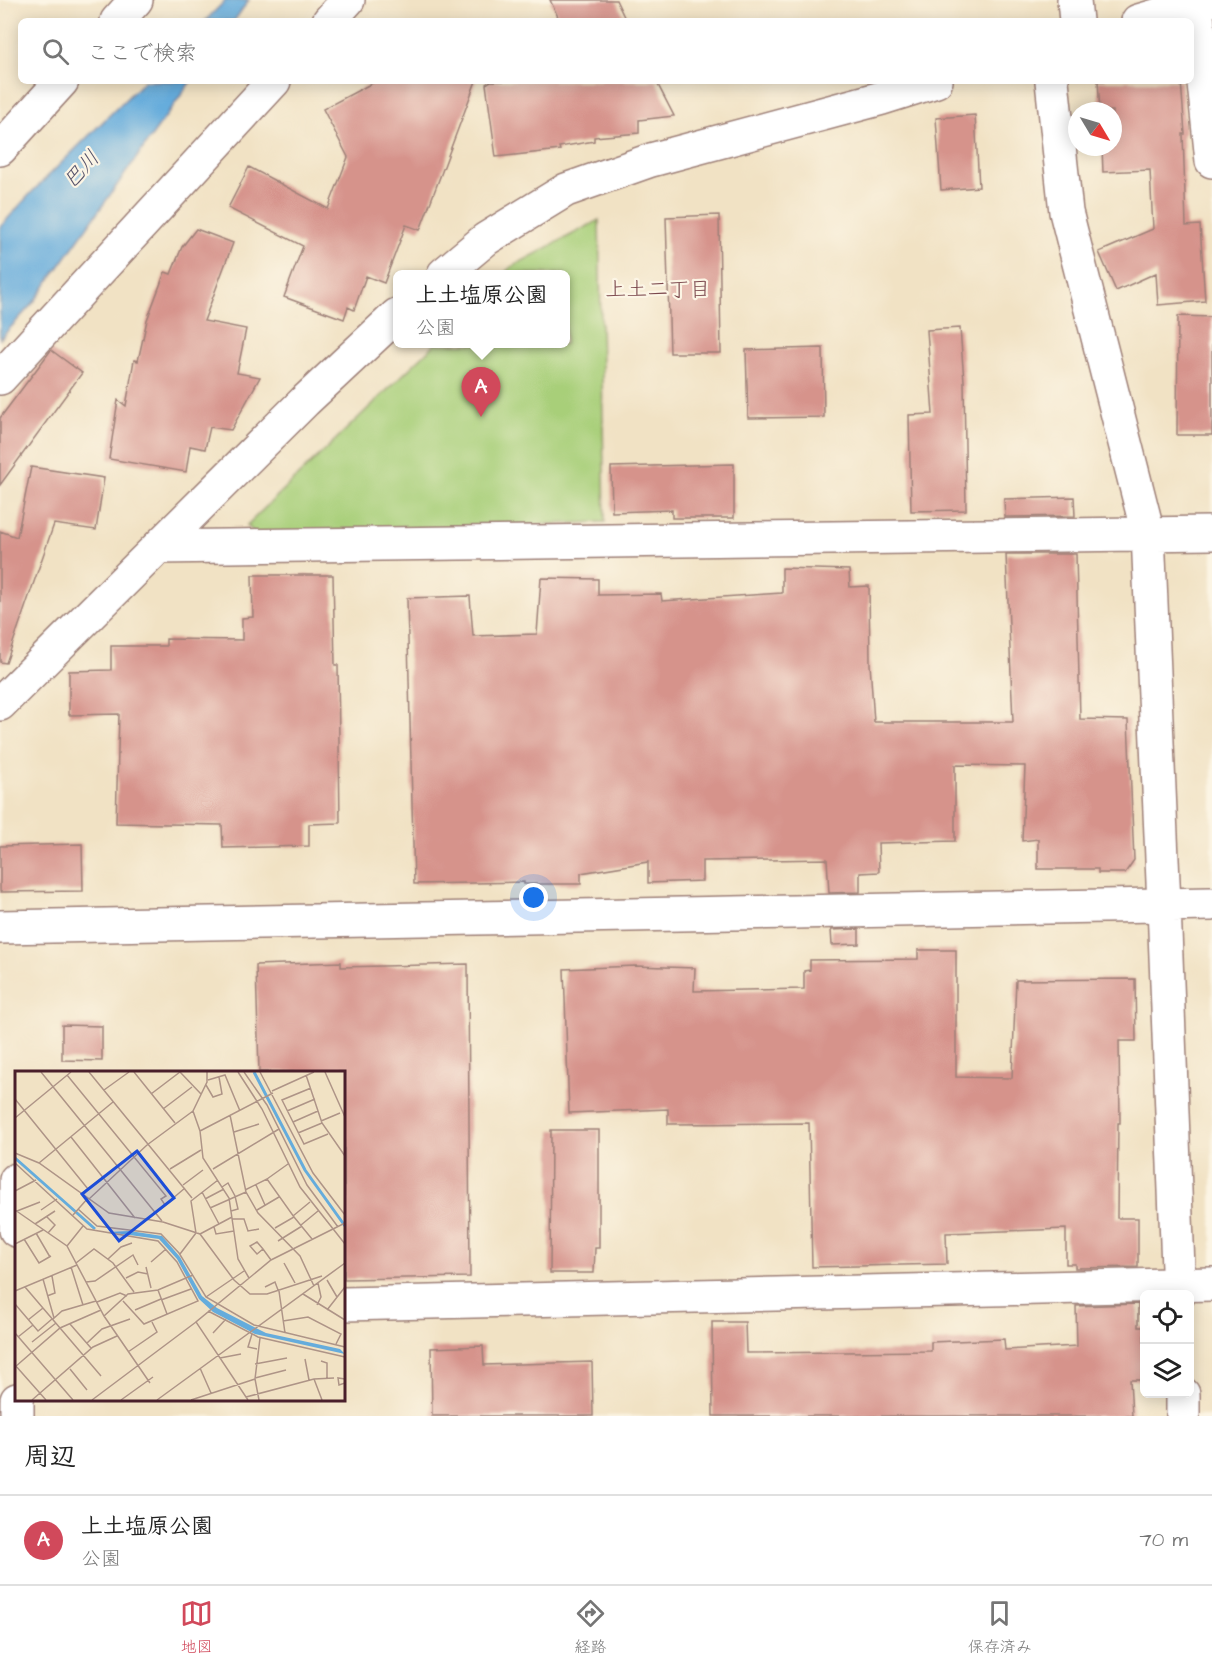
<!DOCTYPE html>
<html lang="ja">
<head>
<meta charset="utf-8">
<style>
	:root { --surface:#fff; --page:#f6f6f6; --text:#222; --muted:#767676; --line:#e0e0e0; --accent:#d1495b }
	body { margin:0; font-family:"Architects Daughter","Klee One",sans-serif; background:var(--page); color:var(--text) }
	.controls { position:absolute; right:18px; bottom:18px; display:grid; overflow:hidden; border-radius:9px; box-shadow:0 3px 15px #0003 }
	.controls button { width:54px; height:54px; display:grid; place-items:center; padding:0; border:0; border-bottom:2px solid var(--line); background:var(--surface); color:var(--text); font:30px sans-serif }
	.compass { position:absolute; left:1068px; top:102px; width:54px; height:54px; border-radius:50%; background:var(--surface); box-shadow:0 3px 15px #0003; rotate:128deg }
	.you { position:absolute; left:534px; top:898px; width:21px; height:21px; margin:-15px; border:4px solid #fff; border-radius:50%; background:#1a73e8; box-shadow:0 0 0 9px #1a73e833 }
	.badge { display:grid; place-items:center; width:39px; height:39px; border-radius:50%; background:var(--accent); color:#fff; font-size:20px; font-weight:700 }
	.pin { position:absolute; translate:-50% -50px; filter:drop-shadow(0 2px 3px #0008) }
	.pin::after { content:''; position:absolute; top:32px; width:21px; height:18px; background:inherit; clip-path:polygon(0 0,100% 0,50% 100%) }
	.popup { position:absolute; left:393px; top:270px; width:177px; height:78px; box-sizing:border-box; display:grid; place-content:center; border-radius:9px; background:var(--surface); filter:drop-shadow(0 2px 4px #0005); font-size:20px; white-space:nowrap; color:var(--muted) }
	.popup b { font-size:22px; color:var(--text) }
	.popup::after { content:''; position:absolute; left:50%; top:100%; margin-left:-12px; border:12px solid transparent; border-top-color:var(--surface) }
	.list { margin:0; padding:0; list-style:none }
	h2 { display:flex; justify-content:space-between; align-items:center; height:78px; margin:0; padding:0 24px; font-size:26px }
	h2 small { font-size:20px; font-weight:400; color:var(--muted) }
	.list li { display:grid; grid-template-columns:39px 1fr auto; gap:18px; align-items:center; box-sizing:border-box; height:90px; padding:0 24px; border-top:2px solid var(--line) }
	.list b { display:block; font-size:22px; white-space:nowrap }
	.list p { margin:0; font-size:20px; white-space:nowrap; color:var(--muted) }
	.list em { font-size:20px; font-style:normal; color:var(--muted) }
	.icon { flex:none; width:33px; height:33px; fill:none; stroke:currentColor; stroke-width:2; stroke-linecap:round; stroke-linejoin:round }
	.map { position:relative; flex:none; width:1212px; height:1416px; overflow:hidden }
	.search { position:absolute; background:var(--surface); box-shadow:0 3px 15px #0003; left:18px; right:18px; top:18px; height:66px; display:flex; align-items:center; gap:15px; box-sizing:border-box; padding:0 21px; border-radius:9px; color:var(--muted); font-size:22px }
	.sheet { height:168px; background:var(--surface) }
	nav { display:flex; justify-content:space-around; align-items:center; box-sizing:border-box; height:84px; border-top:2px solid var(--line); background:var(--surface); font-size:16px; color:var(--muted) }
	nav a { display:grid; justify-items:center; gap:3px }
	nav .on { color:var(--accent) }
	.map>svg:first-child { display:block }
	.green { fill:#a8cf79; stroke:#797752; stroke-width:1.5 }
	.water { fill:#65acdc; stroke:#586684; stroke-width:1.5 }
	.building { fill:#d6938b }
	.lines { fill:none; stroke-linecap:round; stroke-linejoin:round }
	.minor-casing { stroke:#9e8078; stroke-width:36 }
	.minor { stroke:#fff; stroke-width:33 }
	.labels { text-anchor:middle; stroke-width:4.5; stroke-linejoin:round; paint-order:stroke }
	.water-label { font-size:21px; font-style:italic; fill:#535069; stroke:#fcf5e5 }
	.neighbourhood-label { font-size:21px; fill:#7b484d; stroke:#fcf5e5 }
	.inset-river { fill:none; stroke:#65acdc; stroke-width:3 }
	.inset-road { fill:none; stroke:#ae9487; stroke-width:1.5 }
	.view { fill:#1d4ed8; fill-opacity:0.15; stroke:#1d4ed8; stroke-width:3 }
	.inset-edge { fill:none; stroke:#4a1f2b; stroke-width:3 }
</style>
</head>
<body>
<div class="map">
<svg width="1212" height="1416" viewBox="0 0 1212 1416">
	<rect width="100%" height="100%" fill="#fcf5e5"/>
	<filter id="ink" filterUnits="userSpaceOnUse"><feTurbulence type="fractalNoise" baseFrequency=".0167" numOctaves="2"/><feDisplacementMap in="SourceGraphic" scale="12" xChannelSelector="R" yChannelSelector="G"/><feConvolveMatrix kernelMatrix="1 2 1 2 8 2 1 2 1" color-interpolation-filters="sRGB"/></filter>
	<filter id="wash" filterUnits="userSpaceOnUse"><feTurbulence type="fractalNoise" baseFrequency=".008" numOctaves="4" result="noise"/><feDisplacementMap in="SourceGraphic" scale="24" xChannelSelector="R" yChannelSelector="G"/><feGaussianBlur stdDeviation="1.35" result="paint"/><feColorMatrix in="noise" values="0 0 0 0 0 0 0 0 0 0 0 0 0 0 0 0 0 1.4 0 .05"/><feComposite in="paint" operator="in"/></filter>
	<g filter="url(#wash)">
		<rect width="100%" height="100%" fill="#f1e2c4"/>
		<!-- green -->
		<path class="green" d="M599,220L605,522L255,534L247,525L435,344H565V274H504L511,267Z"/>
		<!-- water -->
		<path class="water" d="M226,0H249L234,21H205Z
			M144,81H191L34,302L0,339V227L31,193Z"/>
		<g id="blocks">
			<!-- building -->
			<path class="building" d="M550,0H616L626,21H560Z
				M376,81H476L420,230L406,225L384,283L366,276L354,310L348,307L344,319L284,297L303,246L228,208L249,167L328,209L348,157L323,109Z
				M491,81H656L674,116L639,120V133L594,137V141L559,147L560,150L496,157L486,84Z
				M1098,81H1181L1185,134H1183L1186,226L1200,225L1205,301L1158,305L1156,273L1116,291L1099,252L1153,229L1150,170L1103,172L1102,147H1113V111H1100Z
				M975,115L979,187L941,190L936,118Z
				M719,215L721,353H670L666,217Z
				M196,229L233,243L204,321L246,329L237,373L260,377L231,430L210,427L205,449L190,446L186,472L109,459L118,400L126,406L134,360L138,361L147,320L165,272L171,274L182,247Z
				M1178,316L1212,317V435H1177Z
				M960,328L964,381L966,510L911,511L909,415L933,414L927,330Z
				M823,348L824,417L748,418L746,350Z
				M51,350L82,373L0,485V418Z
				M734,464V518H672V510L612,512L611,467Z
				M31,467L104,478L96,530L54,524L6,663L0,662V531L17,537Z
				M1074,497L1075,516L1005,517L1004,499Z
				M1006,554H1076L1080,719L1128,720L1134,860L1125,873H1098V869H1038V839L1022,841L1025,766L955,765V841L878,843L879,872L860,873V892L829,893L827,859L702,861V881L648,883V862L581,873V884H524V882L414,884L407,598L470,596L473,636L537,634L541,578L598,579V595L661,594L662,601L782,593V568L849,570L850,587L869,586L870,664L874,722H1013Z
				M252,575H333L335,665H338L340,823L309,824V846L223,848L222,825L116,823L119,714L69,715V671L111,670V646H166V639L242,640V618L253,617Z
				M82,844L83,891L0,892V846Z
				M859,929V944L832,945L831,930Z
				M918,950H956V1077L1012,1078L1016,980L1135,979L1136,1041H1119L1120,1123H1118L1117,1218H1138V1267L1075,1268V1264H1066V1229L946,1233L947,1264L812,1267L809,1123L668,1124V1109L569,1113L564,969L635,966L695,968L694,991L804,989V971L810,970V960L918,959Z
				M341,962V967L468,964L470,1277L344,1279V1072H259L256,965Z
				M62,1025L102,1026V1061L62,1060Z
				M551,1130H599V1248H595L594,1273H550Z
				M1138,1304V1327H1144V1380H1130L1132,1416H713L712,1322H745L746,1353L931,1351V1342L1004,1339L1005,1350L1077,1346L1076,1306Z
				M483,1346L484,1365L592,1362L593,1416H432L431,1348Z"/>
		</g>
	</g>
	<g filter="url(#ink)">
		<use href="#blocks" fill-opacity="0" stroke="#9e8078" stroke-width="1.5"/>
		<g class="lines">
			<defs>
				<path id="minor" d="M1074,0L1076,21
					M1196,5L1212,161
					M117,21L136,0
					M329,21L348,0
					M1138,21L1211,0
					M1052,81L1066,212L1148,533L1164,905L1179,1294
					M0,149L62,81
					M444,274L486,239L566,190L651,160L882,98L936,81
					M0,378L274,81
					M158,547L1212,533
					M0,704L305,401L397,315
					M0,927L1212,904
					M16,1180V1230
					M344,1304L1212,1284
					M1183,1394V1416
					M17,1400V1416"/>
			</defs>
			<!-- minor casing -->
			<use href="#minor" class="minor-casing"/>
			<!-- minor -->
			<use href="#minor" class="minor"/>
		</g>
	</g>
	<g class="labels">
		<!-- water labels -->
		<g class="water-label">
			<text transform="translate(81 169) rotate(-47)" y="7">巴川</text>
		</g>
		<!-- neighbourhood labels -->
		<g class="neighbourhood-label">
			<text x="658" y="296">上土二丁目</text>
		</g>
	</g>
	<!-- overview -->
	<g transform="translate(15 1071)">
		<rect width="330" height="330" fill="#f1e2c4"/>
		<path d="M115,160L147,165L165,186L187,225L202,237L251,262L325,278L330,283L240,263L198,241L184,228L162,188L144,168L92,161Z" fill="#65acdc"/>
		<path class="inset-river" d="M239,1L290,99L330,155M0,87L80,158"/>
		<path class="inset-road" d="M26,1L147,150M74,1L177,127M119,1L160,52M192,1V11L178,40L185,60L188,87L214,127L223,188L234,207M223,1L247,38L285,116L330,173M229,1L252,34L292,114L323,156M245,1L298,102L330,144M310,1L330,46M52,4L151,125L146,128L150,134L170,117M291,4L307,52L330,85M193,9L210,4L225,40M191,14L198,26L207,23L204,6M296,17L267,29L289,73L313,63M89,19L114,1M257,20L299,1M136,23L165,1L186,23M0,28L73,118L68,124M148,38L177,16M272,40L300,28M215,44L231,121L243,142L285,185L299,215M0,47L56,1M306,50L325,42M278,51L303,40M185,60L258,22M219,61L244,53M283,62L307,52M56,66L120,147M0,82L24,92L94,142L148,151L185,163L219,209L235,223H252L307,205M0,92L72,158L143,170L162,191L183,230L129,253L108,230M24,92L98,31M155,98L186,79M198,98L264,58M252,108L273,93M168,114L188,99M241,114L250,134M207,116L213,112L220,125L223,138L216,140M230,119L252,108L279,146L260,157M0,120L21,109M187,121L204,153M74,128L132,74L178,40M190,128L209,118M195,137L231,121M63,138L82,155L146,163L164,182L191,226L239,254L330,276M0,139L52,175L89,245L135,312M26,139L42,128M242,139L264,126M2,140L25,131M58,144L73,127M278,145L295,131M32,146L40,154L33,162M279,146L297,168M217,148H229L233,160L244,158M20,153L40,140M286,154L303,140M199,156L201,163L219,160M21,162L35,186M185,163L217,146M9,168L24,192L36,185M263,170L287,155M0,173L28,159M52,175L68,155M248,178L242,183L235,175L242,171L248,178L256,189M165,183L181,162L176,130L203,109M93,188L106,176L117,172M136,191L151,178M61,192L79,178L98,192L119,221M269,192L280,212M56,196L68,234M131,196L136,217M111,207L123,201L133,203M28,208L39,247M312,209L322,226M71,211L80,210L118,184L123,194M10,216L86,305M250,216L260,211L263,219M143,219L152,243M0,220L62,194M264,220L270,262M288,223L330,249M32,225L40,222L37,205M191,226L229,200M146,229L176,218M82,231L105,222L112,225M0,233L23,260L37,248M302,234L306,226L303,212M120,239L146,228M312,239L330,216M193,240L243,266L330,286M89,245L113,223L143,219L178,204M38,248L47,240L81,230M13,249L28,237M268,250L293,246L326,263L321,273M55,253L76,277M0,262L58,329M198,262L211,248M237,263L233,276L242,278M3,266L18,254M17,271L41,252M72,272L87,258L115,248M113,281L142,261L137,251M205,287L226,283M290,288L294,309M306,290L312,292V307M240,293L272,287M0,294L31,329M0,296L45,257L86,239M185,297L196,322M55,298L72,319M240,307L271,299M299,308L307,329M330,308L323,307L324,314L330,312M231,326L299,308L319,307M17,329L78,276L102,265M77,329L181,251M106,329L138,306M142,329L330,192M176,329L240,308M233,329L181,251L256,189L330,152M244,329L240,308L245,267"/>
		<path class="view" d="M122,80L159,127L104,170L67,123Z"/>
		<rect width="330" height="330" class="inset-edge"/>
	</g>
</svg>
<div class="controls">
<button><svg class="icon" aria-label="locate" viewBox="0 0 24 24"><circle cx="12" cy="12" r="6"/><path d="M12 2v4M12 18v4M2 12h4M18 12h4"/></svg></button>
<button><svg class="icon" aria-label="layers" viewBox="0 0 24 24"><path d="M12 4l9 5-9 5-9-5zM3 14l9 5 9-5"/></svg></button>
</div>
<svg class="compass" viewBox="-18 -18 36 36"><path d="M0-13l5 13h-10z" fill="#e53935"/><path d="M0 13l5-13h-10z" fill="#767676"/></svg>
<div class="you"></div>
<div class="pin badge" style="left:481px;top:417px">A</div>
<div class="popup"><b>上土塩原公園</b>公園</div>
<div class="search"><svg class="icon" aria-label="search" viewBox="0 0 24 24"><circle cx="10" cy="10" r="6"/><path d="M15 15l6 6"/></svg>ここで検索</div>
</div>
<section class="sheet">
<h2>周辺<small></small></h2>
<ul class="list">
<li><span class="badge">A</span><div><b>上土塩原公園</b><p>公園</p></div><em>70 m</em></li>
</ul>
</section>
<nav>
<a class="on"><svg class="icon" aria-label="map" viewBox="0 0 24 24"><path d="M3 6l6-2 6 2 6-2v14l-6 2-6-2-6 2zM9 4v14M15 6v14"/></svg>地図</a>
<a><svg class="icon" aria-label="directions" viewBox="0 0 24 24"><path d="M12 3l9 9-9 9-9-9zM9 14v-3h6M13 9l2 2-2 2"/></svg>経路</a>
<a><svg class="icon" aria-label="saved" viewBox="0 0 24 24"><path d="M7 4h10v16l-5-4-5 4z"/></svg>保存済み</a>
</nav>
</body>
</html>
